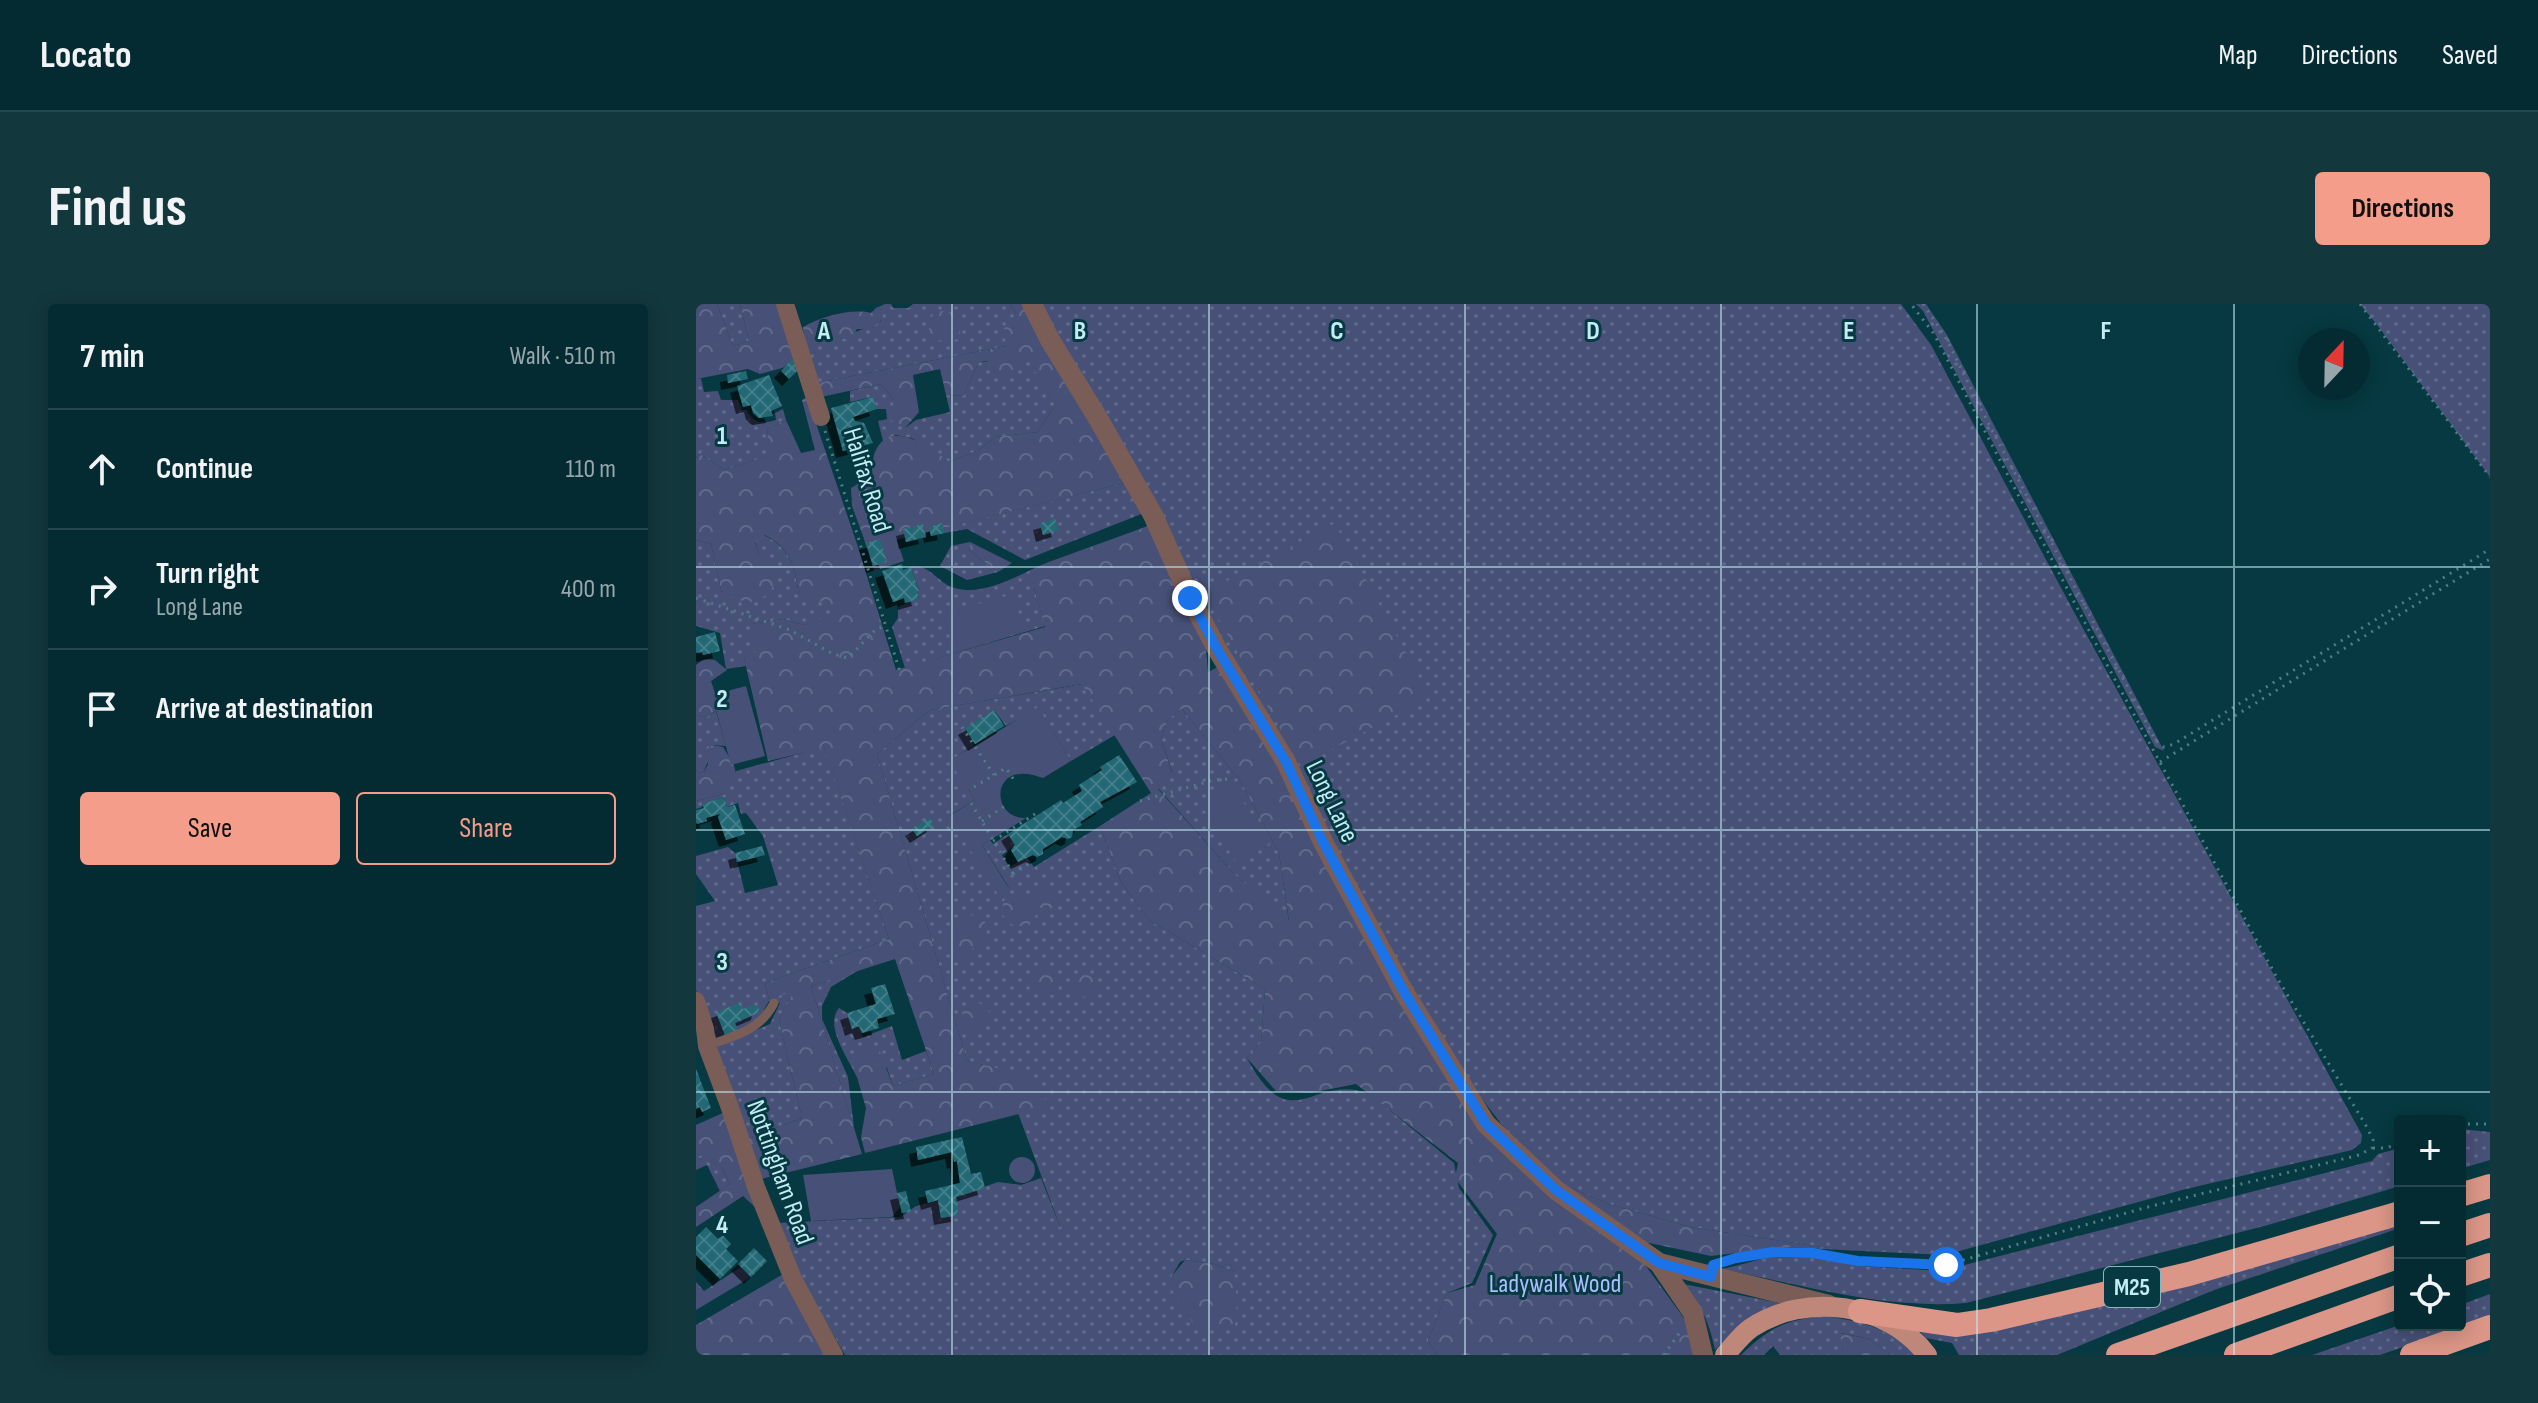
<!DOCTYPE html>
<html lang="en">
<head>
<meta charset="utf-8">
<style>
	:root { --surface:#042b31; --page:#12373d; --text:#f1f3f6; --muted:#97a7ab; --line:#25474d; --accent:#f49d8b }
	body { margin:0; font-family:"Sofia Sans Condensed",sans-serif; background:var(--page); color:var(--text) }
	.controls { position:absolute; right:24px; bottom:24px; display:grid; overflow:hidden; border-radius:8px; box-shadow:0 4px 20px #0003 }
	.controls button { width:72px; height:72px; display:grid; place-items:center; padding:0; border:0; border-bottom:2px solid var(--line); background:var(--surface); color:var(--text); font:40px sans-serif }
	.compass { position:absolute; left:1602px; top:24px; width:72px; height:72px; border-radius:50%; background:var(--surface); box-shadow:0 4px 20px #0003; rotate:22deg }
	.stop { position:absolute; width:24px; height:24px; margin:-18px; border:6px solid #1a73e8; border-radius:50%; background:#fff }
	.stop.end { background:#1a73e8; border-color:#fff; box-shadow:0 2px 8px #0008 }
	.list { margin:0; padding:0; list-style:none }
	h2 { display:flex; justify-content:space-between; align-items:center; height:104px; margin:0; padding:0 32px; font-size:34px }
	h2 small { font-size:26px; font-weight:400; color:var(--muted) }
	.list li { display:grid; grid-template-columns:52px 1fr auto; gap:24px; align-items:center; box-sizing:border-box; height:120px; padding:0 32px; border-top:2px solid var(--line) }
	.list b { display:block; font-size:30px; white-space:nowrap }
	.list p { margin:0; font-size:26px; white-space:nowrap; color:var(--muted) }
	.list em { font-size:26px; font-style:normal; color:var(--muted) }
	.actions { display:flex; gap:16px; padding:24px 32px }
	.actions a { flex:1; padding:18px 0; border:2px solid var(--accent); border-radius:8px; text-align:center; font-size:28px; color:var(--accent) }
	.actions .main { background:var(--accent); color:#111 }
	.icon { flex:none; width:44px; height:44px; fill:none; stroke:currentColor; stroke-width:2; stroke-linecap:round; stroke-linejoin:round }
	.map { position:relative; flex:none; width:1794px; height:1051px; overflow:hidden; border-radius:8px }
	header { display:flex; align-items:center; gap:48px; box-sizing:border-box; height:112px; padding:0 40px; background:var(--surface); border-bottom:2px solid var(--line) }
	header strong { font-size:38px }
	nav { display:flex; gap:44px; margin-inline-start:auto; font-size:28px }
	.intro { display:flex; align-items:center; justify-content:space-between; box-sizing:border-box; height:192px; padding:0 48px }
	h1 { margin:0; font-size:56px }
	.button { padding:20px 36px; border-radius:8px; background:var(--accent); color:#111; font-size:28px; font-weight:700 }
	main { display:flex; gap:48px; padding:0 48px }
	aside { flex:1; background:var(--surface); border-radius:8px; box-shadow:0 4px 20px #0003 }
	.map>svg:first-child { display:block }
	.grass { fill:url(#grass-dots); fill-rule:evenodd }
	.forest { fill:url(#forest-crowns); fill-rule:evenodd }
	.garden { fill:#475177 }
	.building { fill:url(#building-cross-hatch); filter:url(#shadow) }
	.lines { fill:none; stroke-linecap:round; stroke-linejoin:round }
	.path { stroke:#4f7e87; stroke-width:3; stroke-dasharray:2 6; stroke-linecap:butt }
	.service { stroke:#7a5d57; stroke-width:9 }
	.minor { stroke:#7a5d57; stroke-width:18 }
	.tertiary { stroke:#7a5d57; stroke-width:20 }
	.primary { stroke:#bf867a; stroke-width:20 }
	.motorway { stroke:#db9687; stroke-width:24 }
	.route { stroke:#1a73e8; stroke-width:10 }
	.grid { fill:none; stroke:#c4ecf5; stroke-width:2; stroke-opacity:0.55 }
	.labels { text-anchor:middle; stroke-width:6; stroke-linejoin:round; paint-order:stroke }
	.shield { fill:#063941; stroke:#8bb6bf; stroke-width:2 }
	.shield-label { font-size:24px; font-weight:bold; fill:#c4ecf5 }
	.street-label { font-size:26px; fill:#c4ecf5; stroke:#063941 }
	.park-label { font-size:26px; fill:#acbefd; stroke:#063941 }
	.grid-label { font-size:26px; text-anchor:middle; font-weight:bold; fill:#c4ecf5; stroke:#063941; stroke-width:6; stroke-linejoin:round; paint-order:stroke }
</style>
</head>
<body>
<header>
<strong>Locato</strong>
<nav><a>Map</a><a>Directions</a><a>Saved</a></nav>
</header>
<div class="intro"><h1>Find us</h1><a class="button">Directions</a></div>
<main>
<aside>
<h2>7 min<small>Walk · 510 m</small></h2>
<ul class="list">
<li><svg class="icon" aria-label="ahead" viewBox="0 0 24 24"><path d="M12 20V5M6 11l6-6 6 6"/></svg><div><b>Continue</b></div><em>110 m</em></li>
<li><svg class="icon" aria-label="right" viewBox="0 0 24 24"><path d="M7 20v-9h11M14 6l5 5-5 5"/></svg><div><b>Turn right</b><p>Long Lane</p></div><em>400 m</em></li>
<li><svg class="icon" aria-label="arrive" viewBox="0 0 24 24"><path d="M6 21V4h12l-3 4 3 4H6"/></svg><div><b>Arrive at destination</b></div></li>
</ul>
<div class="actions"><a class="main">Save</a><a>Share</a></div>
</aside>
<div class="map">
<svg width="1794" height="1051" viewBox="0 0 1794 1051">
	<defs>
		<pattern id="grass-dots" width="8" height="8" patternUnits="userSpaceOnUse" patternTransform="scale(2)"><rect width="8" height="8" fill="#475177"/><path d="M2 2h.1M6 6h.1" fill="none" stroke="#606a8b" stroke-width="1.8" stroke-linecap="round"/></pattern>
		<pattern id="forest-crowns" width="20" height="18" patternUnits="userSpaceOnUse" patternTransform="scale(2)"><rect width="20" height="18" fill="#475177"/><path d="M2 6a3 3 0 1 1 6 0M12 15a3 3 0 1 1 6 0" fill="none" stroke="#606a8b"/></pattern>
		<pattern id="building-cross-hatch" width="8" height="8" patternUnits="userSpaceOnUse" patternTransform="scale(2)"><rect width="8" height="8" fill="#246875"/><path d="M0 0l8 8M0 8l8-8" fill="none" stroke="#427e89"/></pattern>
		<filter id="shadow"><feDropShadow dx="-7" dy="7" stdDeviation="0" flood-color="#0009"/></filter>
	</defs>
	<rect width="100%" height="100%" fill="#063941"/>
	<!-- grass -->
	<path class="grass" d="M21,0H44L53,37L37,42Z
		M189,0H195L197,4H212L217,0H314L320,9L310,42L121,79L108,33L121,40L136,31L146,35C159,26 171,25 185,17L186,6L180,4Z
		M343,0H1205L1235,41L1378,308L1666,831L1665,839L1656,846L1486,886L1249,951L1145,946L994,923L913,900L865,880L819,838L780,787L717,689L500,298Z
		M1220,0H1230L1251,31L1468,447L1459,443L1227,7Z
		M1664,0H1794V173L1682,22Z
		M333,56L359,101L342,128L299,133L283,146L253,158L216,134L200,131L187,137L182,117L191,115L190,105H181L177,93L154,98V87L185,80L198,96L209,124L220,116L254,108L250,91L267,92L283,58Z
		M5,74L8,88L22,87L25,96H42L46,106H51C57,120 66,120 80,116L79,109L87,105L90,116L71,125L75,151L28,166L4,150L0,154V75Z
		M432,178L448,209L329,256L271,225L249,229L247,224Z
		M68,231C95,245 99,263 103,291L131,295L139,310L108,321L87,315L56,320L60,351L48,354L50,362L30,365L24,329L0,322V236L15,240L26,290L63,251L59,237Z
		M274,238L273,246L302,268L271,276L244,262L255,242Z
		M350,259L338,274V284L349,322L209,364L196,323L202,314V303L223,294L221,287L223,286L215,263C234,259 242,280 259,284C288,293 324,270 350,259Z
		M387,380L419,431L375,457L342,404L310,422L298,406L270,424L278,441L254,457L279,496L254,511L314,585L286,541L294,536L297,540L312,530L319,541L306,551L313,563L331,554L338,563L404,522L425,578L453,616L569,685L565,739L551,754C596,838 616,767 674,790L758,859L763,884L797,931L776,979L751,989L732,1036L741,1051H149L99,964L81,919L205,913L220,902L260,893L302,878L325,881L345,874L368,933L322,809L354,801L326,771L271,757L181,450L234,406ZM489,956L519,960L538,968L472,979L484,958Z
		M486,405L545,478L583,549L593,618L540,572L462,484L476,468L465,434L472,415Z
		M20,407L30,442L17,441L8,468L0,466V411L11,413Z
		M128,443L193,635L69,679L73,695L99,686L83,716L106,814L47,836L16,745L74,720L84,699L73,697L60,719L17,736L0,686V602L19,597L0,570V552L32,543L39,549L49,589L82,581L67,532L50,509L45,510L42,499L31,503L28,493L7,500L6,503L0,505V497L28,490L40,467Z
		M163,666L135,683L126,702V715L152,773L158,824L115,682Z
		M143,704L151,709L156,724L163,722L167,733L196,722L206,756L230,747L238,770L197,782L191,764L161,751V773C152,754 128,722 143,704Z
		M1764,825L1794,828V856L1764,865Z
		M1704,844V882L1572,921L1270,999C1191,1006 1104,981 1027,965L1074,953L1121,954L1163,962L1245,967L1676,857L1682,850Z
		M12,850L22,856L34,880L24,887L11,861L0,866V852Z
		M1704,916V924L1518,986L1361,1051H1263L1256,1039L1230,1034L1223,1026Z
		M987,980L1084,999C1057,1011 1038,1025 1019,1046C1013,1017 1006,1003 987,980Z
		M1794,990V1013L1684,1051H1616L1704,1021H1764V1001Z
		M1129,1012C1164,1017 1195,1024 1219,1051H1195L1174,1035L1145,1029L1147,1051H1084L1077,1042L1068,1051H1045C1074,1023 1089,1016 1129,1012Z"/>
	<!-- forest -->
	<path class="forest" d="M0,0H21L37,42L53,37L44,0H84L104,59L64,70L52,65L0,75Z
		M314,0H332L432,178L200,236L167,232L156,202L155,184L175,172C177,164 176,152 180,146C195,114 236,144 253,158L283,146L299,133L342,128L359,101L332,56L324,57L320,69L300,74L291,57L283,58L267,92L250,91L244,65L217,71L223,108L209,124L194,116L198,96L185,80L125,93L121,79L310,42L308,25L320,9Z
		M180,4L186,6L187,13C183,22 170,26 161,25L156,34L146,35L135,31L121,40H113L108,33L107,23C124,13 155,4 175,9Z
		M245,7L255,8C263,17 267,24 262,35C245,41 235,36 231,18L237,11Z
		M111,93L161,240L200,366L349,323L338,284V273L350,259L452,222L510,345L512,368L522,363L532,371L785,823L944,954L990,1017L998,1051H741L732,1036L751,989L779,981L801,930L759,874L762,859L660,780L614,789L580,787L551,754L565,739L569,685L453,616L425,578L404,522L455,489L386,380L234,406L181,450L271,757L326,770L355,802L169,849L165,833L170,804L161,773V751L170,739L183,745L197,782L238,770L199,655L115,682L166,850L61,876L47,836L106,814L83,716L98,687L73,695L69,679L193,635L128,444L72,457L48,354L59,350L55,320L87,315L108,321L138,309L131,296L115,300L103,291C99,263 95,245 69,231L59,238L63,251L82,266L74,290L52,299L26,290L15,240L0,236V154L4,150L28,166L74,151L71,125L90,116L105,149L119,146L106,96ZM486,405L545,478L583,549L593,617L540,572L462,485L476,469L465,434L472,415Z
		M639,219L734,393L605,462L508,289Z
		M274,238L316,259L302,268L273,246Z
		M8,355L19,356L31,366L15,377L24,404L11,413L0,411V361Z
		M17,441L27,443L38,461L41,474L28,490L0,497V466L8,468L12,460L7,447Z
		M352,585L360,591L359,601L351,608L339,600L341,610L332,622C311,624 300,612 310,592C321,589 330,587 338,597L342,586Z
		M274,611L286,612C300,637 279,637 268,655L259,656L250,646L249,635L253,629L265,623L267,615Z
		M349,662L359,671L363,684L357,691L333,687L337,669Z
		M392,668L402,681L397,692L387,693L376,690L379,675Z
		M266 713a14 14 0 1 1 28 0a14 14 0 1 1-28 0Z
		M29,808L60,904L47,892L0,923V903L34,880C25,862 22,849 0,852V821Z
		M865,880L913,900L994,923L1145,946L1093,943L1015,952L939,936Z
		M489,956L519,960L538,968L541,999L539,1022L500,1024L471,978Z
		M45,963L55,973L0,1006V978L8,987Z
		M89,969L128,1051H0V1021Z
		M1144,1029L1174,1035L1195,1051H1147Z"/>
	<!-- garden -->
	<path class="garden" d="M197,225L208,257L178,267L167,232Z
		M317,290L328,327L258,348L247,310Z
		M50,382L69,452L35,461L16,391Z
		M342,403L375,457L347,474C294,453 293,515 330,514L286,541L314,586L303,592L253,512L279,496L253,457Z
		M536,479L573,540L541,560L504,499Z
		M313 866a13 13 0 1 1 26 0a13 13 0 1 1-26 0Z
		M196,865L204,903L196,913L115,917L107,871Z"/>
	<!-- building -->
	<path class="building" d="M96,55L105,63L93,75L85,67Z
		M50,67L52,75L32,79L31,71Z
		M73,71L86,102L75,107L77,112L63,114L57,109L55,101L47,103L41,82Z
		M177,93L181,105L157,113L159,117L168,119L177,139L147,147L135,104Z
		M359,215L363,226L347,231L344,219Z
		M246,219L249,229L235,232L233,223Z
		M227,220L230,233L210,238L207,225Z
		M184,235L191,258L177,262L170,239Z
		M206,260L207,266L215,263L223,287H221L223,295L209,299L208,294L197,298L186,267Z
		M19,328L24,347L7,351L6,348L0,349V333Z
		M298,406L308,422L279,440L269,424Z
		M423,451L441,478L404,498L407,503L384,518L386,521L377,526L376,533L372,535L366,533L347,545V550L341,553L337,551L322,558L315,546L319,541L312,530L365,496L367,499L386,487L383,481L406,466L404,463Z
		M28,493L31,503L39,501L49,530L30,536L22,513L24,510L10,514L11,517L1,520L0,518V506L8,504L6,500Z
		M234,514L238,521L221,532L216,525Z
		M66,542L69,551L41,558L39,549Z
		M189,680L199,710L181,715L183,724L166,729L163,722L156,725L151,709L180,700L175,684Z
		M44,699L47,705L58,701L63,704L62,709L39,719L42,726L29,731L20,708Z
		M0,765L15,804L6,808L4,803L0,805Z
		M266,833L275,870L285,868L289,884L260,893L262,911L245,914L242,896L232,899L229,887L264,879L261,857L258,858L256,848L222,856L220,843Z
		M210,887L215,908L206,909L201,889Z
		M10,923L22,935L27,931L35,940L30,945L42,957L24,975L0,951V933Z
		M58,944L71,957L55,973L42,960Z"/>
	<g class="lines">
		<!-- path -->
		<path class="path" d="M1227,0L1249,32L1285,105L1460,437L1468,443L1478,440L1794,245
			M1664,0L1794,173
			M129,127L204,368
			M0,294L94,326L137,350L152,354L180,325L190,322
			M266,423L298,471
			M1464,458L1794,255
			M278,483L310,464L318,476
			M444,497L518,476L533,475
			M275,499L319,573
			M286,517L312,500
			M297,537L339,510
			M317,570L334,559
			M1764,820H1794
			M1677,844H1690L1704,839
			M1029,957L1077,948L1117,949L1162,957L1250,961L1448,904L1663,851L1676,844L1677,836L1672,825L1580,672L1410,359L1238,30L1215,0
			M968,1051L984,1028"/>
		<!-- service -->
		<path class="service" d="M11,742C38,732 64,727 78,699"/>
		<!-- minor -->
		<path class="minor" d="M89,0L125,113
			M0,697L9,725L11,742L33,801L60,883L97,975L138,1051"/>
		<!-- tertiary -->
		<path class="tertiary" d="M336,0L354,36L400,111L457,211L494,294L521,345L590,458L627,538L708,688L790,820L860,886L963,959L997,1009L1007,1051
			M963,959L1133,1001"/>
		<!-- primary -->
		<path class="primary" d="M1029,1051C1037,1042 1045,1031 1055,1024C1109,988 1191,998 1231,1051"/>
		<!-- motorway -->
		<path class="motorway" d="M1764,891L1794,882
			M1764,931L1794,921
			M1764,971L1794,961
			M1164,1007L1261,1021L1295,1016L1493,970L1704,909
			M1422,1051L1704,952
			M1540,1051L1704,992
			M1716,1051L1794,1023"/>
	</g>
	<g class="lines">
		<!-- route -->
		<path class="route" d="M494,294L521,345L590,458L627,538L708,688L790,820L860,886L963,959L1015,973L1017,961L1040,954L1077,948L1117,949L1162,957L1250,961"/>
	</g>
	<!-- grid -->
	<path class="grid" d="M256,0V1051M513,0V1051M769,0V1051M1025,0V1051M1281,0V1051M1538,0V1051M0,263H1794M0,526H1794M0,788H1794"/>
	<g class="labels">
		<!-- shield labels -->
		<rect class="shield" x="1408" y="963" width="56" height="40" rx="6"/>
		<g class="shield-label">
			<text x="1436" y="991">M25</text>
		</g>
		<!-- street labels -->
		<g class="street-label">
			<text transform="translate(172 176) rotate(73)" y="9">Halifax Road</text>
			<text transform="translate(637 497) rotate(64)" y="9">Long Lane</text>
			<text transform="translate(85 868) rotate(70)" y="9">Nottingham Road</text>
		</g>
		<!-- park labels -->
		<g class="park-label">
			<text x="859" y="988">Ladywalk Wood</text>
		</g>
	</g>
	<g class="grid-label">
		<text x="128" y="35">A</text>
		<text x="384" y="35">B</text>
		<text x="641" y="35">C</text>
		<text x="897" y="35">D</text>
		<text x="1153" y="35">E</text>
		<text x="1410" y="35">F</text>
		<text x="26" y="140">1</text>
		<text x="26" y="403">2</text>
		<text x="26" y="666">3</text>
		<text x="26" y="929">4</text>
	</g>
</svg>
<div class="controls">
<button>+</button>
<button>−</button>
<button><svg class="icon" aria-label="locate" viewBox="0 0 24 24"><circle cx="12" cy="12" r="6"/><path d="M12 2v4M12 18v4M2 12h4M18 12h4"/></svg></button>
</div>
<svg class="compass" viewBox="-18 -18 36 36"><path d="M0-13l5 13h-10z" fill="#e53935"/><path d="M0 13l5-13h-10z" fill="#97a7ab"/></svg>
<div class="stop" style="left:1250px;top:961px"></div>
<div class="stop end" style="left:494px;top:294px"></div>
</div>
</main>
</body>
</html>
